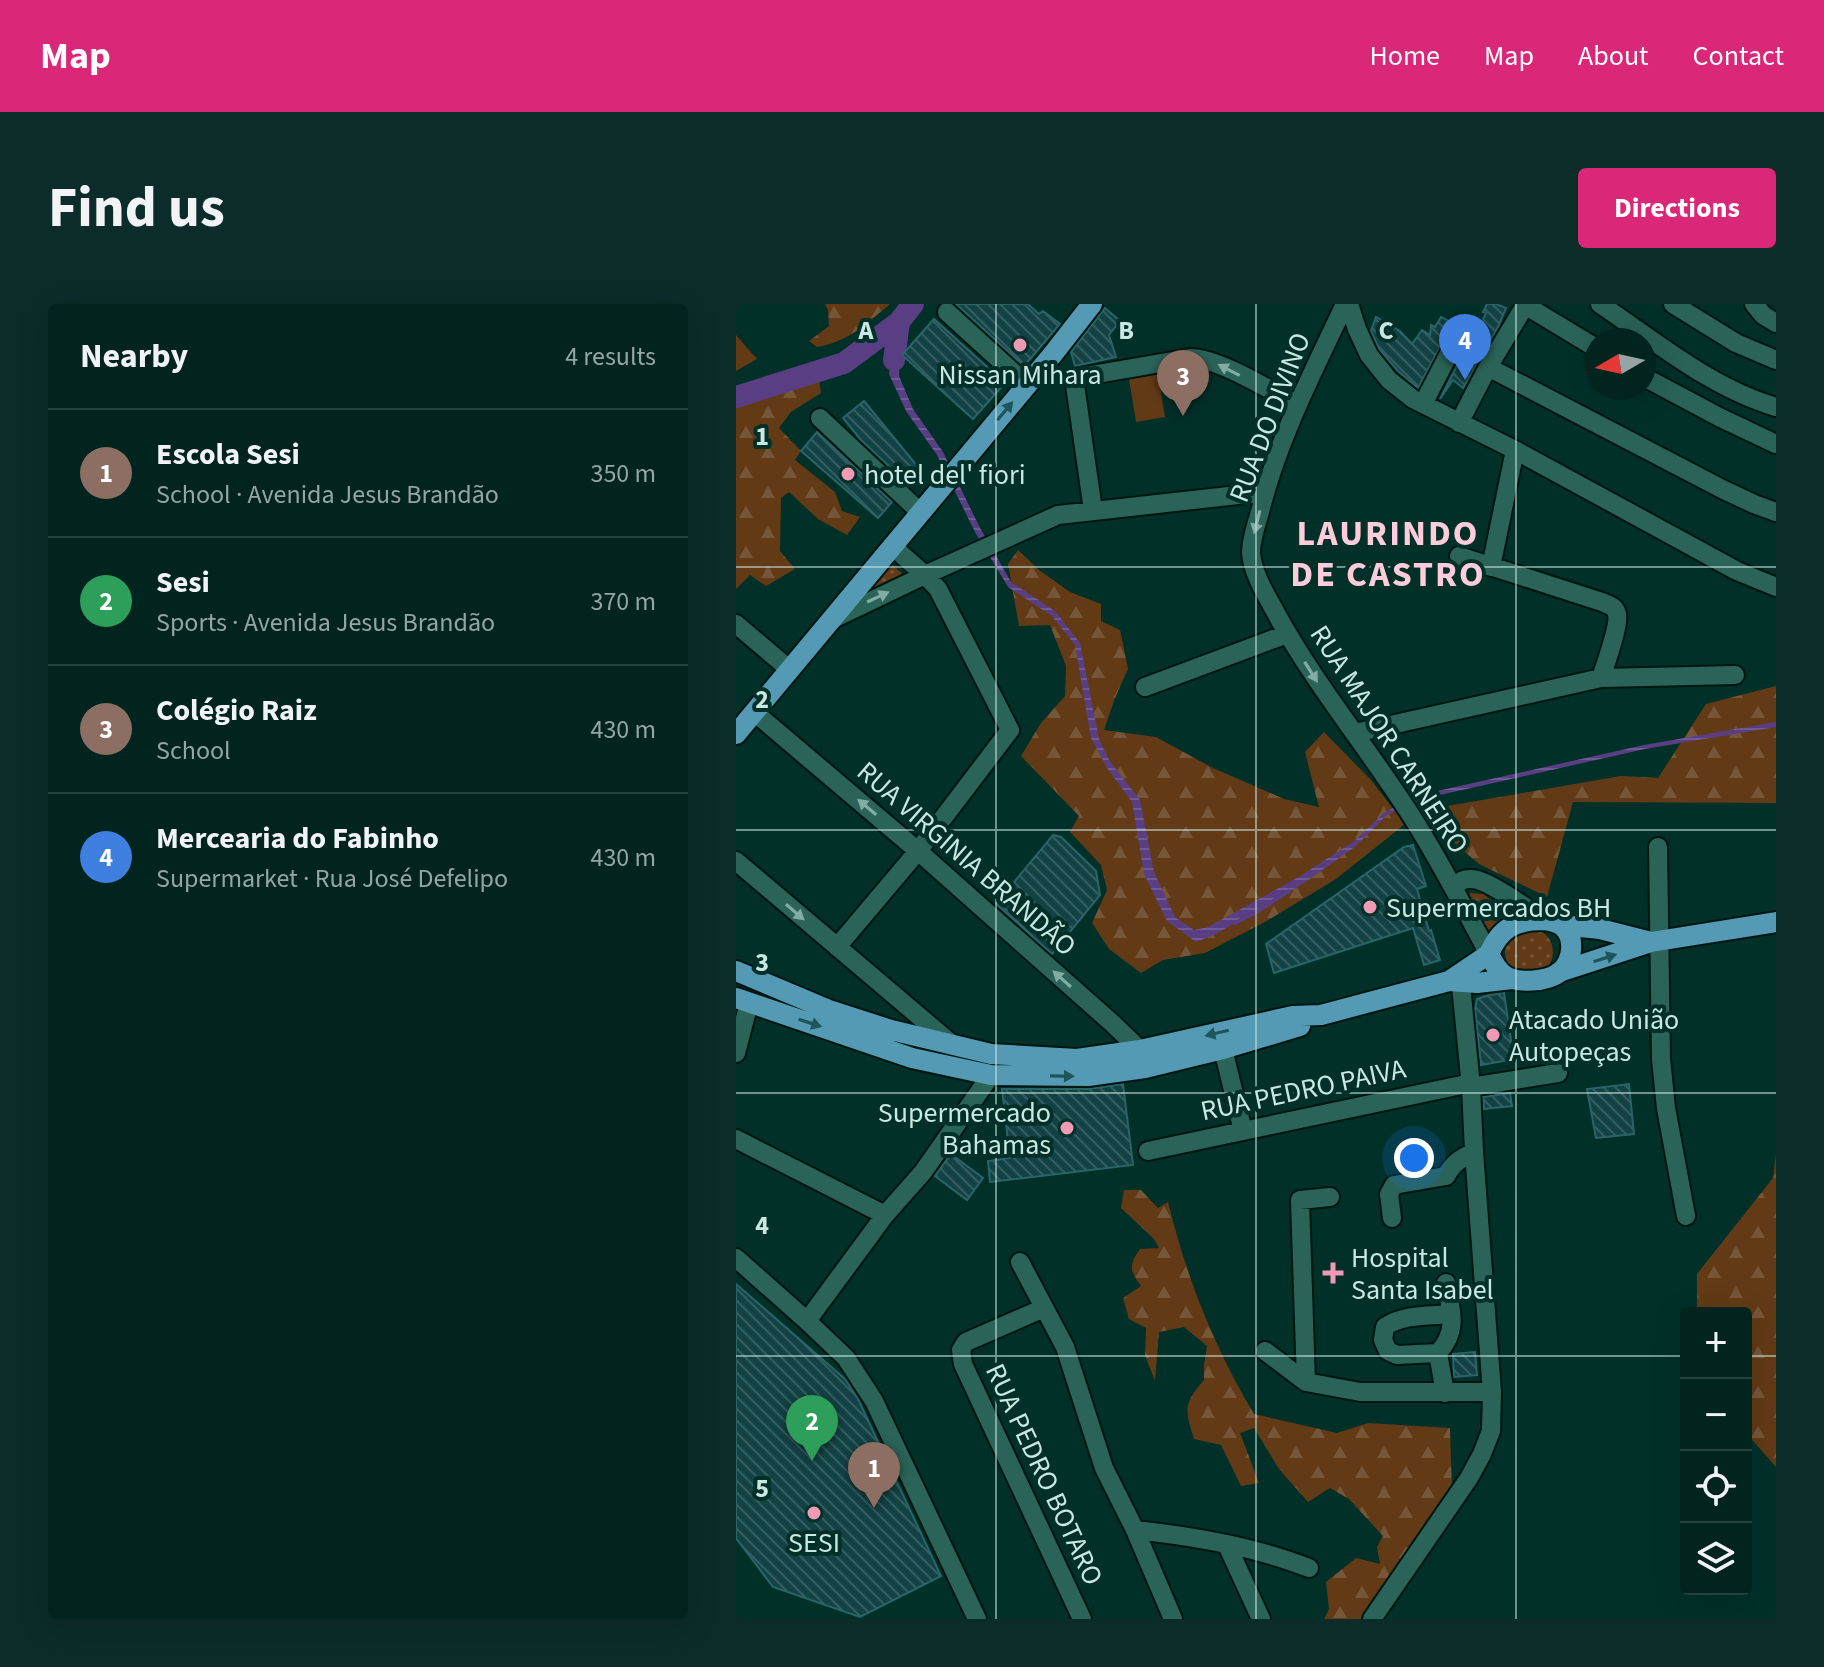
<!DOCTYPE html>
<html lang="en">
<head>
<meta charset="utf-8">
<style>
	:root { --surface:#01241f; --page:#0b2c28; --text:#f1f3f6; --muted:#96a4a4; --line:#23413d; --accent:#db2777 }
	body { margin:0; font-family:"Source Sans 3",sans-serif; background:var(--page); color:var(--text) }
	.controls { position:absolute; right:24px; bottom:24px; display:grid; overflow:hidden; border-radius:8px; box-shadow:0 8px 32px #0002 }
	.controls button { width:72px; height:72px; display:grid; place-items:center; padding:0; border:0; border-bottom:2px solid var(--line); background:var(--surface); color:var(--text); font:40px sans-serif }
	.compass { position:absolute; left:848px; top:24px; width:72px; height:72px; border-radius:50%; background:var(--surface); box-shadow:0 8px 32px #0002; rotate:261deg }
	.you { position:absolute; left:678px; top:854px; width:28px; height:28px; margin:-20px; border:6px solid #fff; border-radius:50%; background:#1a73e8; box-shadow:0 0 0 12px #1a73e833 }
	.badge { display:grid; place-items:center; width:52px; height:52px; border-radius:50%; background:var(--accent); color:#fff; font-size:26px; font-weight:700 }
	.pin { position:absolute; translate:-50% -66px; filter:drop-shadow(0 2px 4px #0008) }
	.pin::after { content:''; position:absolute; top:42px; width:28px; height:24px; background:inherit; clip-path:polygon(0 0,100% 0,50% 100%) }
	.list { margin:0; padding:0; list-style:none }
	h2 { display:flex; justify-content:space-between; align-items:center; height:104px; margin:0; padding:0 32px; font-size:34px }
	h2 small { font-size:26px; font-weight:400; color:var(--muted) }
	.list li { display:grid; grid-template-columns:52px 1fr auto; gap:24px; align-items:center; box-sizing:border-box; height:128px; padding:0 32px; border-top:2px solid var(--line) }
	.list b { display:block; font-size:30px; white-space:nowrap }
	.list p { margin:0; font-size:26px; white-space:nowrap; color:var(--muted) }
	.list em { font-size:26px; font-style:normal; color:var(--muted) }
	.icon { flex:none; width:44px; height:44px; fill:none; stroke:currentColor; stroke-width:2; stroke-linecap:round; stroke-linejoin:round }
	.map { position:relative; flex:none; width:1040px; height:1315px; overflow:hidden; border-radius:8px }
	header { display:flex; align-items:center; gap:48px; box-sizing:border-box; height:112px; padding:0 40px; background:var(--accent); color:#fff }
	header strong { font-size:38px }
	nav { display:flex; gap:44px; margin-inline-start:auto; font-size:28px }
	.intro { display:flex; align-items:center; justify-content:space-between; box-sizing:border-box; height:192px; padding:0 48px }
	h1 { margin:0; font-size:56px }
	.button { padding:20px 36px; border-radius:8px; background:var(--accent); color:#fff; font-size:28px; font-weight:700 }
	main { display:flex; gap:48px; padding:0 48px }
	aside { flex:1; background:var(--surface); border-radius:8px; box-shadow:0 8px 32px #0002 }
	.map>svg:first-child { display:block }
	.forest { fill:url(#forest-firs) }
	.park { fill:url(#park-dots) }
	.pitch { fill:#623a15 }
	.water { fill:url(#water-rules) }
	.lines { fill:none; stroke-linecap:round; stroke-linejoin:round }
	.stream { stroke:#593e84; stroke-width:4 }
	.river { stroke:#593e84; stroke-width:22 }
	.building { fill:url(#building-back-hatch); stroke:#296568; stroke-width:2 }
	.minor-casing { stroke:#001611; stroke-width:22 }
	.major-casing { stroke:#001611; stroke-width:24 }
	.minor { stroke:#2a6358; stroke-width:18 }
	.major { stroke:#559ab4; stroke-width:20 }
	.oneway { fill:#83aca3 }
	.oneway2 { fill:#1e555a }
	.grid { fill:none; stroke:#cbe7e1; stroke-width:2; stroke-opacity:0.55 }
	.poi-dot { fill:#f09ab5; stroke:#013029; stroke-width:3 }
	.labels { text-anchor:middle; stroke-width:8; stroke-linejoin:round; paint-order:stroke }
	.poi-label { font-size:28px; fill:#cbe7e1; stroke:#013029; text-anchor:start }
	.street-label { font-size:28px; fill:#cbe7e1; stroke:#013029 }
	.district-label { font-size:36px; font-weight:bold; letter-spacing:2px; fill:#ffccdb; stroke:#013029 }
	.grid-label { font-size:26px; text-anchor:middle; font-weight:bold; fill:#cbe7e1; stroke:#013029; stroke-width:8; stroke-linejoin:round; paint-order:stroke }
</style>
</head>
<body>
<header>
<strong>Map</strong>
<nav><a>Home</a><a>Map</a><a>About</a><a>Contact</a></nav>
</header>
<div class="intro"><h1>Find us</h1><a class="button">Directions</a></div>
<main>
<aside>
<h2>Nearby<small>4 results</small></h2>
<ul class="list">
<li><span class="badge" style="background:#8d6e63">1</span><div><b>Escola Sesi</b><p>School · Avenida Jesus Brandão</p></div><em>350 m</em></li>
<li><span class="badge" style="background:#2e9e5b">2</span><div><b>Sesi</b><p>Sports · Avenida Jesus Brandão</p></div><em>370 m</em></li>
<li><span class="badge" style="background:#8d6e63">3</span><div><b>Colégio Raiz</b><p>School</p></div><em>430 m</em></li>
<li><span class="badge" style="background:#3f7fe0">4</span><div><b>Mercearia do Fabinho</b><p>Supermarket · Rua José Defelipo</p></div><em>430 m</em></li>
</ul>
</aside>
<div class="map">
<svg width="1040" height="1315" viewBox="0 0 1040 1315">
	<defs>
		<pattern id="forest-firs" width="22" height="20" patternUnits="userSpaceOnUse" patternTransform="scale(2)"><rect width="22" height="20" fill="#623a15"/><path d="M5 1l3.5 6h-7zM16 11l3.5 6h-7z" fill="#775637"/></pattern>
		<pattern id="park-dots" width="8" height="8" patternUnits="userSpaceOnUse" patternTransform="scale(2)"><rect width="8" height="8" fill="#623a15"/><path d="M2 2h.1M6 6h.1" fill="none" stroke="#775637" stroke-width="1.8" stroke-linecap="round"/></pattern>
		<pattern id="water-rules" width="6" height="5" patternUnits="userSpaceOnUse" patternTransform="scale(2)"><rect width="6" height="5" fill="#593e84"/><path d="M0 2.5h6" fill="none" stroke="#705a95"/></pattern>
		<pattern id="building-back-hatch" width="6" height="6" patternUnits="userSpaceOnUse" patternTransform="scale(2)"><rect width="6" height="6" fill="#134244"/><path d="M-1 5l2 2M0 0l6 6M5-1l2 2" fill="none" stroke="#345d5f"/></pattern>
	</defs>
	<rect width="100%" height="100%" fill="#013029"/>
	<!-- forest -->
	<path class="forest" d="M89,0H154C130,20 112,38 81,43L73,37L93,22L92,6Z
		M83,75L85,89L55,108L43,124L65,147L59,156L99,188L106,207L124,213L111,231L82,215L53,188L45,194L44,247L59,265L30,282L14,271L0,285V104L38,80Z
		M282,246L303,266L334,288L365,300V317L384,326L392,365L379,394L368,426L420,433L475,463L548,495L583,503L569,448L588,428L635,476L669,520L600,575L529,618L469,649L427,656L405,669L373,645L356,619L371,586L365,561L334,528L343,512L285,452L305,419L329,392L330,362L314,321L283,322L272,260Z
		M1040,382V499L837,498L811,593L743,560L711,533L688,506L885,472L922,474L970,400Z
		M1040,850V1163L1010,1129V1009H961V970L1037,874Z
		M388,886H405L422,904L432,898C451,975 478,1043 518,1110L601,1129L632,1119L714,1124L716,1185L625,1315H588L593,1305L590,1278L620,1254L644,1260L641,1243L647,1232L613,1195L594,1184L572,1198L543,1165L518,1124L504,1129L523,1179L505,1182L485,1141L458,1135C449,1105 447,1100 468,1076V1061L471,1042L448,1023L423,1028L419,1077L409,1051L410,1024L393,1015L387,994L405,982C393,966 393,961 404,945L423,944L418,935L385,904Z"/>
	<!-- park -->
	<path class="park" d="M151,256L173,276L123,299Z
		M734,589L747,590L776,612L750,630L732,595Z
		M769 648a24 24 0 1 1 48 0a24 24 0 1 1-48 0Z"/>
	<!-- pitch -->
	<path class="pitch" d="M0,31L21,55L0,67Z
		M422,70L429,113L400,118L393,75Z"/>
	<!-- water -->
	<path class="water" d="M165,24L163,72L177,105L207,148L243,222L275,278L319,307L344,339L363,435L373,456L404,496L418,568L439,613L458,626L472,623L561,574L617,538L649,508L683,491L908,441L1040,418V423L909,445L686,495L651,511L620,542L568,579L480,630L460,638L431,617L408,570L396,498L371,464L355,434L339,341L316,312L272,283L239,228L201,151L170,107L153,70L159,28Z"/>
	<g class="lines">
		<!-- stream -->
		<path class="stream" d="M499,619L517,610L553,587"/>
		<!-- river -->
		<path class="river" d="M158,56L163,18
			M0,93L108,59L163,18L177,0"/>
	</g>
	<!-- building -->
	<path class="building" d="M220,0H292L303,10L307,7L324,20L288,62Z
		M751,0H760L770,4L762,23L727,84L717,76L704,95L728,48L729,41L727,35L717,30L710,32L682,84L662,67L643,45L635,27L640,13L664,27L676,40L686,26L694,31L695,21L699,23L705,13L740,30L750,9L747,8Z
		M369,4L384,17L373,31L380,53L339,62L335,48Z
		M198,15L269,79L237,115L166,51Z
		M128,97L186,168L172,180L125,136L107,114Z
		M81,128L156,198L142,214L65,147Z
		M317,531L325,533L360,567L364,591L316,650L260,600Z
		M677,541L690,582L681,585L693,627L695,626L704,656L688,661L677,624L538,669L530,640L668,543Z
		M768,689L777,750L773,751V756L745,761L739,705L741,695L753,691Z
		M387,780L397,861L254,878L252,857L274,854L266,785H352Z
		M893,780L898,830L860,834L851,785Z
		M774,789L776,802L748,805L747,793Z
		M215,850L247,874L231,896L199,872Z
		M0,980L109,1075L122,1095L205,1272L124,1313L37,1283L0,1234Z
		M739,1048L741,1071L718,1073L717,1050Z"/>
	<g class="lines">
		<defs>
			<path id="minor" d="M609,0C578,66 541,137 524,208C520,221 515,236 515,249C517,271 531,292 541,311C580,382 632,444 676,513C704,557 728,604 753,650
				M613,0L621,25L633,51L653,76L677,95L779,146L1001,267L1040,283
				M864,0C919,37 975,84 1040,103
				M937,0L1000,39L1040,56
				M1018,0L1027,11L1040,19
				M789,1L860,44
				M211,8L291,81
				M752,63L988,186L1018,200L1040,208
				M908,73L983,113L1040,140
				M338,74L454,54C483,54 535,87 562,101
				M338,74L357,206
				M687,100L717,42
				M84,114L184,208
				M723,119L752,63L790,0
				M723,252L866,298C873,301 879,302 881,310C884,321 869,361 865,374
				M755,263L779,146
				M97,315L189,271L322,211L529,188
				M0,320L53,365
				M409,383L551,330
				M18,408L182,547L376,719L404,746
				M619,429L865,374L999,371
				M922,543L925,755L930,804L950,912
				M0,557L217,741
				M717,584C722,579 726,575 734,575C749,573 793,606 808,616
				M101,643L182,547L274,426L202,285L189,271L156,242
				M487,745L507,827
				M0,749L13,699
				M735,783L822,769
				M0,835L149,911
				M412,847L735,779
				M656,914L653,890L658,881L710,872C717,859 725,854 738,848
				M0,954L71,1017L110,1054L138,1097L241,1315
				M284,958L329,1043L368,1164L399,1226L437,1315
				M308,1004L230,1038L225,1046L227,1060L346,1315
				M71,1017L149,911L187,868L255,771
				M529,1047L570,1078L624,1088H756
				M702,1049L661,1051L652,1047L647,1036L649,1023C666,1010 694,1012 715,1010
				M570,1078L564,896L594,893
				M709,1089L702,1049C723,1026 715,1007 710,979
				M399,1226C456,1232 520,1243 573,1264
				M491,1241L525,1315
				M636,1315L733,1174L746,1150L755,1127L756,1088L738,848L735,783L724,671"/>
			<path id="major" d="M0,430L317,50L356,0
				M808,616C814,617 821,618 826,622C840,633 837,657 824,668C811,678 781,680 768,671C761,666 757,658 753,650C764,624 779,616 808,616Z
				M825,621L864,625L915,638
				M0,667L93,706L155,726L255,750L341,755L404,746L557,712L585,711L713,677L753,650
				M823,668L915,638L1040,618
				M713,677L741,679L776,675
				M0,694L176,754L255,771L352,772L409,764L487,745L564,722"/>
		</defs>
		<!-- minor casing -->
		<use href="#minor" class="minor-casing"/>
		<!-- major casing -->
		<use href="#major" class="major-casing"/>
		<!-- minor -->
		<use href="#minor" class="minor"/>
		<!-- major -->
		<use href="#major" class="major"/>
	</g>
	<!-- one-way arrows -->
	<defs><path id="oneway-solid" d="M-6-.8H1V-3.2L6.5 0L1 3.2V.8H-6Z" transform="scale(2)"/></defs>
	<g class="oneway">
		<use href="#oneway-solid" transform="translate(493 66) rotate(-153)"/>
		<use href="#oneway-solid" transform="translate(521 218) rotate(104)"/>
		<use href="#oneway-solid" transform="translate(142 293) rotate(-25)"/>
		<use href="#oneway-solid" transform="translate(575 368) rotate(58)"/>
		<use href="#oneway-solid" transform="translate(131 503) rotate(-140)"/>
		<use href="#oneway-solid" transform="translate(59 608) rotate(41)"/>
		<use href="#oneway-solid" transform="translate(326 675) rotate(-138)"/>
	</g>
	<g class="oneway2">
		<use href="#oneway-solid" transform="translate(269 107) rotate(-50)"/>
		<use href="#oneway-solid" transform="translate(869 654) rotate(-18)"/>
		<use href="#oneway-solid" transform="translate(74 719) rotate(18)"/>
		<use href="#oneway-solid" transform="translate(481 729) rotate(167)"/>
		<use href="#oneway-solid" transform="translate(326 772) rotate(1)"/>
	</g>
	<!-- grid -->
	<path class="grid" d="M260,0V1315M520,0V1315M780,0V1315M0,263H1040M0,526H1040M0,789H1040M0,1052H950M1010,1052H1040"/>
	<!-- markers -->
	<g class="poi-dot">
		<circle cx="284" cy="41" r="8"/>
		<circle cx="112" cy="170" r="8"/>
		<circle cx="634" cy="603" r="8"/>
		<circle cx="757" cy="731" r="8"/>
		<circle cx="331" cy="824" r="8"/>
		<path d="M593 957h8v8h8v8h-8v8h-8v-8h-8v-8h8z"/>
		<circle cx="78" cy="1209" r="8"/>
	</g>
	<g class="labels">
		<!-- poi labels -->
		<g class="poi-label">
			<text x="284" y="80" text-anchor="middle">Nissan Mihara</text>
			<text x="128" y="180">hotel del' fiori</text>
			<text x="650" y="613">Supermercados BH</text>
			<text x="773" y="725">Atacado União<tspan x="773" dy="32">Autopeças</tspan></text>
			<text x="315" y="818" text-anchor="end">Supermercado<tspan x="315" dy="32">Bahamas</tspan></text>
			<text x="615" y="963">Hospital<tspan x="615" dy="32">Santa Isabel</tspan></text>
			<text x="78" y="1248" text-anchor="middle">SESI</text>
		</g>
		<!-- street labels -->
		<g class="street-label">
			<text transform="translate(533 113) rotate(-69)" y="10">RUA DO DIVINO</text>
			<text transform="translate(654 435) rotate(57)" y="10">RUA MAJOR CARNEIRO</text>
			<text transform="translate(231 554) rotate(41)" y="10">RUA VIRGINIA BRANDÃO</text>
			<text transform="translate(567 785) rotate(-12)" y="10">RUA PEDRO PAIVA</text>
			<text transform="translate(309 1170) rotate(65)" y="10">RUA PEDRO BOTARO</text>
		</g>
		<!-- district labels -->
		<g class="district-label">
			<text x="652" y="241">LAURINDO<tspan x="652" dy="41">DE CASTRO</tspan></text>
		</g>
	</g>
	<g class="grid-label">
		<text x="130" y="35">A</text>
		<text x="390" y="35">B</text>
		<text x="650" y="35">C</text>
		<text x="26" y="141">1</text>
		<text x="26" y="404">2</text>
		<text x="26" y="667">3</text>
		<text x="26" y="930">4</text>
		<text x="26" y="1193">5</text>
	</g>
</svg>
<div class="controls">
<button>+</button>
<button>−</button>
<button><svg class="icon" aria-label="locate" viewBox="0 0 24 24"><circle cx="12" cy="12" r="6"/><path d="M12 2v4M12 18v4M2 12h4M18 12h4"/></svg></button>
<button><svg class="icon" aria-label="layers" viewBox="0 0 24 24"><path d="M12 4l9 5-9 5-9-5zM3 14l9 5 9-5"/></svg></button>
</div>
<svg class="compass" viewBox="-18 -18 36 36"><path d="M0-13l5 13h-10z" fill="#e53935"/><path d="M0 13l5-13h-10z" fill="#96a4a4"/></svg>
<div class="you"></div>
<div class="pin badge" style="left:138px;top:1204px;background:#8d6e63">1</div>
<div class="pin badge" style="left:76px;top:1157px;background:#2e9e5b">2</div>
<div class="pin badge" style="left:447px;top:112px;background:#8d6e63">3</div>
<div class="pin badge" style="left:729px;top:76px;background:#3f7fe0">4</div>
</div>
</main>
</body>
</html>
